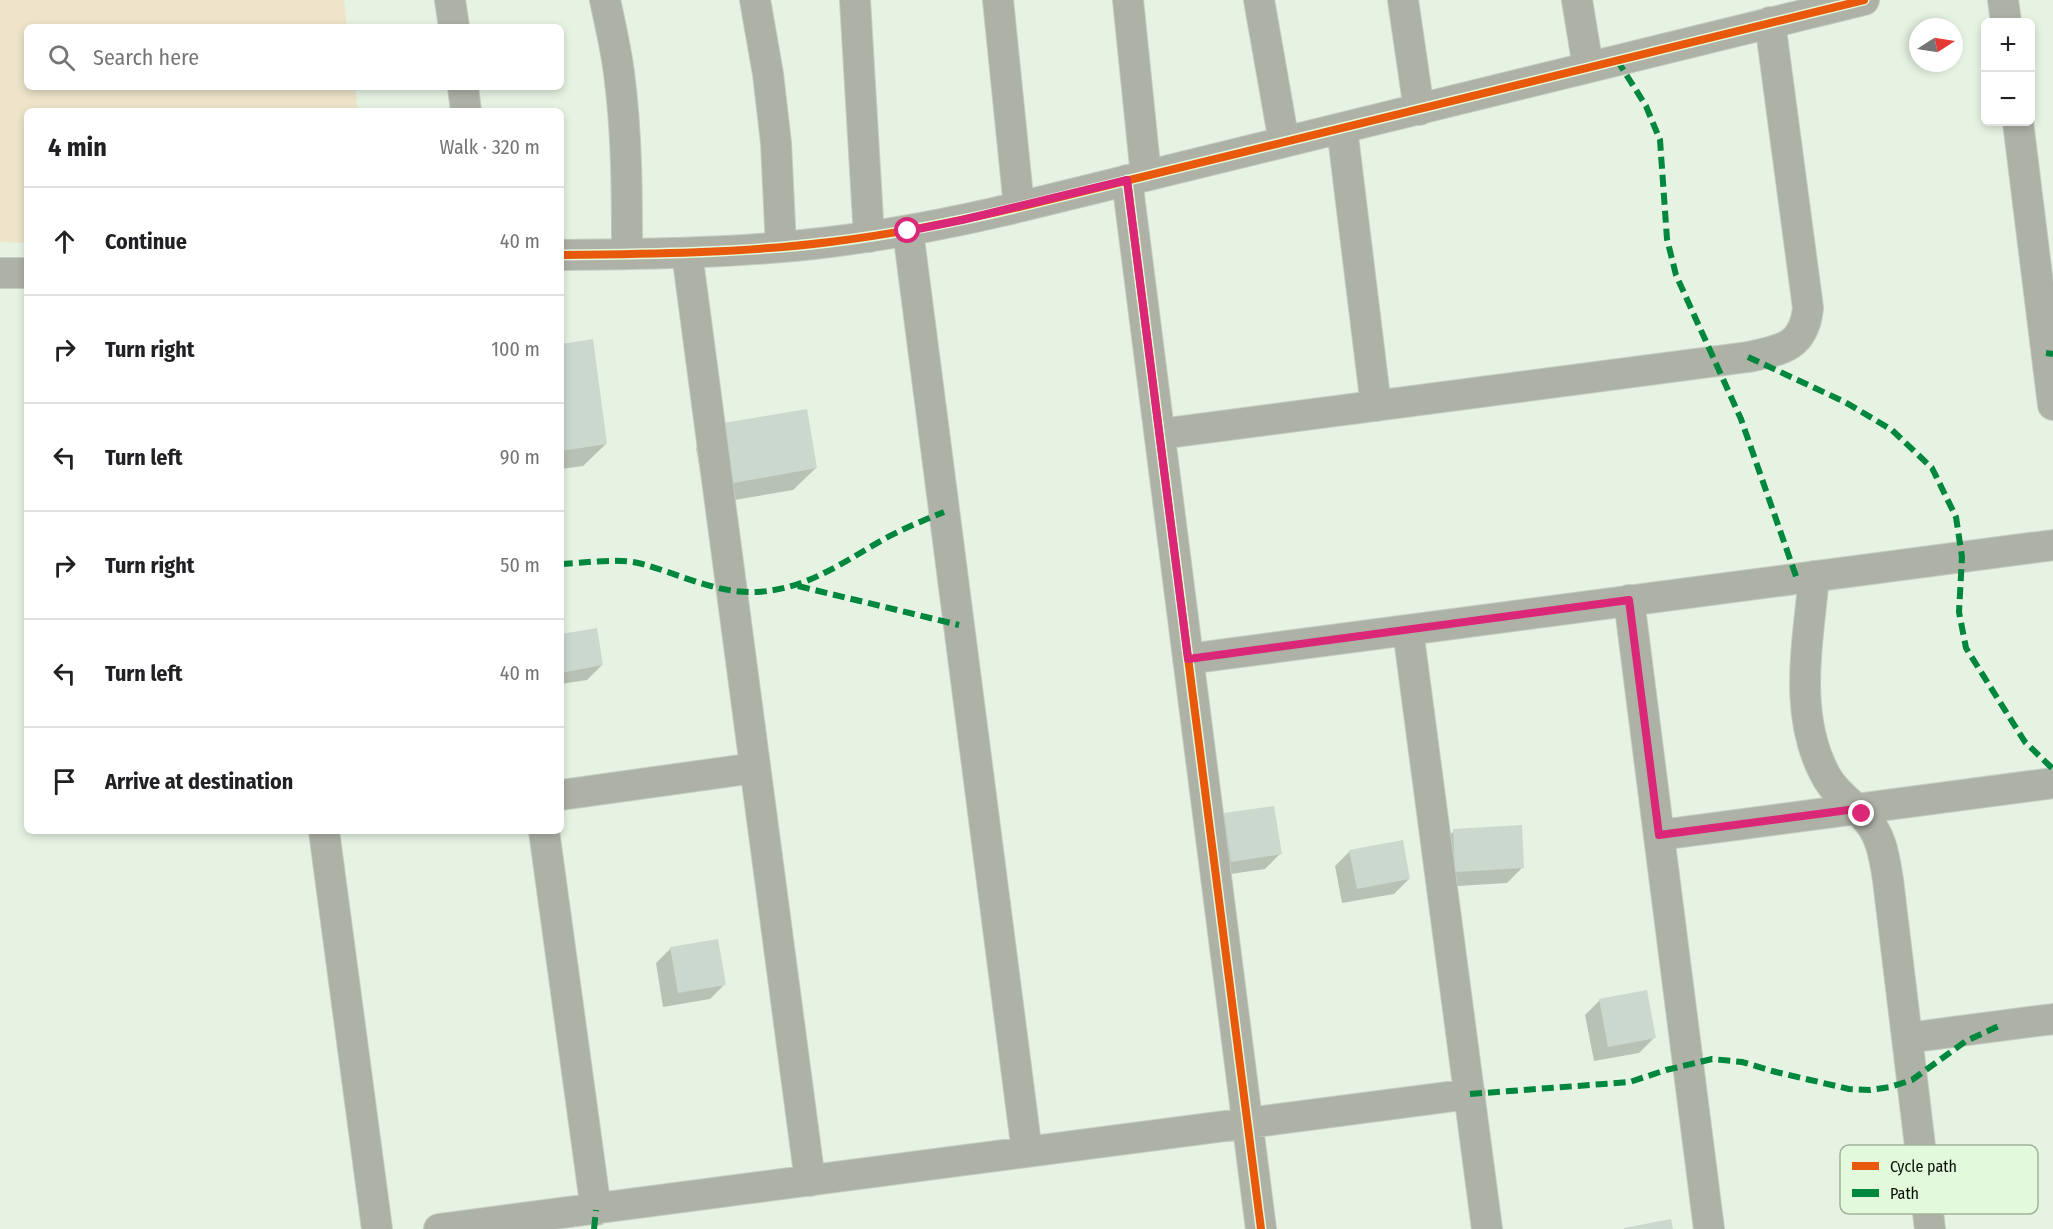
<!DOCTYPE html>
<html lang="en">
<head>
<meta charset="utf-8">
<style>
	:root { --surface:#fff; --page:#f2f2f2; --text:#202124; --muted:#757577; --line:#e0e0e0 }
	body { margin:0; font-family:"Fira Sans Condensed",sans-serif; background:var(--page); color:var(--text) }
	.controls { position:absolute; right:18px; top:18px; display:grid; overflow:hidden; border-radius:9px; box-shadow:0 3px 9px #0003 }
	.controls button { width:54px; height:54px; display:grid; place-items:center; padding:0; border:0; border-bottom:2px solid var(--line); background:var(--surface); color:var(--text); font:30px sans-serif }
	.compass { position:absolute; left:1909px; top:18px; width:54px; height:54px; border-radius:50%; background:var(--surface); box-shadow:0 3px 9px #0003; rotate:78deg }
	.stop { position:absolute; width:18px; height:18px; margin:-14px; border:4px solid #db2777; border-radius:50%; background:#fff }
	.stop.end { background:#db2777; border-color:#fff; box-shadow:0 2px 6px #0008 }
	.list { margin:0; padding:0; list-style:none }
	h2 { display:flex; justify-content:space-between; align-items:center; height:78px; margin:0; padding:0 24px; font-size:26px }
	h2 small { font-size:20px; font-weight:400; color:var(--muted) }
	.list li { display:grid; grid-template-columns:39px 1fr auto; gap:18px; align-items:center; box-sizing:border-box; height:108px; padding:0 24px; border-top:2px solid var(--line) }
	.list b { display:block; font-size:22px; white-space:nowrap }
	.list em { font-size:20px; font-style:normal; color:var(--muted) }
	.icon { flex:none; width:33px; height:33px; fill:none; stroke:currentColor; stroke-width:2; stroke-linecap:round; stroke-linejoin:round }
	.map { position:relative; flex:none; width:2053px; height:1229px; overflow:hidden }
	.search { position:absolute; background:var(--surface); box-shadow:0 3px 9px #0003; left:24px; top:24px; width:540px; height:66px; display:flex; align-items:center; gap:15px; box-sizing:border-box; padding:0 21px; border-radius:9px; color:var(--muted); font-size:22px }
	.panel { position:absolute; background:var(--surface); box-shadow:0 3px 9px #0003; left:24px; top:108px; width:540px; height:726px; border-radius:9px }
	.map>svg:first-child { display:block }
	.green { fill:#ede4ca }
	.shadow { fill:#0003 }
	.building { fill:#cad8ce }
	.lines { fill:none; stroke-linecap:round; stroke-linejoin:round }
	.street-casing { stroke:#c3cdc1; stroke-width:32 }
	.street { stroke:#adb1a6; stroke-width:30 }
	.quiet { stroke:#00873e; stroke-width:6; stroke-dasharray:12 6; stroke-linecap:butt }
	.cycleway-casing { stroke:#e3f9dc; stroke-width:11 }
	.cycleway { stroke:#e8590c; stroke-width:8 }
	.route { stroke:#db2777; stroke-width:8 }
	.key { fill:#e3f9dc; stroke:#a2b39c; stroke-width:1.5 }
	.key-label { font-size:16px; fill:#091007 }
</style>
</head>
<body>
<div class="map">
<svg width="2053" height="1229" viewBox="0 0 2053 1229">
	<rect width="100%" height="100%" fill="#e6f3e2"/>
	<!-- green -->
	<path class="green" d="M0,0H344L347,27H27V87H355L358,111H27V243L0,242Z"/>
	<!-- shadow -->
	<path class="shadow" d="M561,345L606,444L583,466L561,469Z
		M718,426L816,468L793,490L706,505L696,448Z
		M561,636L602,665L587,680L561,684Z
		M1225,815L1280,854L1265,869L1217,876L1210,830Z
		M1454,831L1522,868L1507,883L1441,887L1438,846Z
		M1350,851L1409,879L1394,894L1342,903L1335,866Z
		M671,948L725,984L710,999L663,1007L656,963Z
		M1600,1000L1654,1038L1639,1053L1594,1061L1585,1015Z"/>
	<!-- building -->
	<path class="building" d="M593,339L607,444L561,451V344Z
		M807,409L817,468L728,484L717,424Z
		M597,628L603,665L561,673V634Z
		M1274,806L1282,854L1231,862L1224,813Z
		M1522,825L1524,868L1455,872L1453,829Z
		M1403,840L1410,879L1357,889L1349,850Z
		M718,939L726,985L678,993L670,947Z
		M1647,990L1656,1038L1608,1047L1599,999Z
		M1671,1219L1673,1229H1624V1228Z"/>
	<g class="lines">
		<defs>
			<path id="street" d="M450,0L454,27
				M605,0C610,24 616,49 619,73C627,133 627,194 627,254
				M755,0L768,74L776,143L781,247
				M855,0L869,237
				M998,0L1019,207
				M1128,0L1146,176
				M1259,0L1284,142
				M1403,0L1419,110
				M1577,0L1588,67
				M2003,0L2006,22
				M463,87L466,111
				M2018,122L2053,405
				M1342,128L1376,406
				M1127,180L1261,1229
				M908,231L1027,1152
				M687,253L810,1181
				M561,255C651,254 741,253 830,242C894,234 956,222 1019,207L1864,0
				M0,273H27
				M1160,434L1748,357C1782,350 1804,347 1808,308L1770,22
				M1814,576C1808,644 1792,716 1827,778C1836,793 1849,802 1862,814C1881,833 1884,854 1888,880L1930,1229
				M1629,600L1709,1229
				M1408,630L1487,1229
				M1188,659L2053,545
				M561,795L755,768
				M324,831L377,1229
				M544,831L596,1210
				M1660,835L2053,783
				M1907,1038L2053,1019
				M439,1229L1470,1094"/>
		</defs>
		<!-- street casing -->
		<use href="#street" class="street-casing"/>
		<!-- street -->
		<use href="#street" class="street"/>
		<!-- quiet -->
		<path class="quiet" d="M1617,60L1646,106L1660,140L1667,239L1676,275L1741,419L1797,579
			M2046,353L2053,354
			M1748,357L1845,402L1892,430L1932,468L1956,517L1962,557L1959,612L1966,648L2025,742L2053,769
			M561,564C584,563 616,558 638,563C678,573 716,594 757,592C808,589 843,562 886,538C905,528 924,520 944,512
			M798,586L959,625
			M1470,1094L1630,1082L1666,1070L1712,1059L1742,1062L1776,1072L1849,1089L1869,1090L1890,1087L1912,1080L1966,1041L1999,1026
			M594,1229L596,1210"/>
		<defs>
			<path id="cycleway" d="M1127,180L1261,1229
				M561,255C651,254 741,253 830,242C894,234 956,222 1019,207L1864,0"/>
		</defs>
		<!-- cycleway casing -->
		<use href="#cycleway" class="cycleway-casing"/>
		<!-- cycleway -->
		<use href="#cycleway" class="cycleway"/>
	</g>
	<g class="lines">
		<!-- route -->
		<path class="route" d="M908,231L962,220L1127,180L1188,659L1629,600L1659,835L1856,809L1862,814"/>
	</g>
	<!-- legend -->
	<rect x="1840" y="1145" width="198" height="69" rx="9" class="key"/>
	<rect x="1852" y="1162" width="27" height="8" fill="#e8590c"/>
	<rect x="1852" y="1189" width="27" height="8" fill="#00873e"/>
	<g class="key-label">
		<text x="1890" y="1172">Cycle path</text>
		<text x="1890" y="1199">Path</text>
	</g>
</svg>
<div class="controls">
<button>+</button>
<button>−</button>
</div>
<svg class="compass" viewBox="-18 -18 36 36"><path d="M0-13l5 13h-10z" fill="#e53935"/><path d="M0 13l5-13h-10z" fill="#757577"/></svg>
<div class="stop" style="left:908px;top:231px"></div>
<div class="stop end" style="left:1862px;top:814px"></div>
<div class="search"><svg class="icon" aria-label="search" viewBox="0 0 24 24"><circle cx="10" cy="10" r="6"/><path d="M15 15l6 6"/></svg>Search here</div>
<section class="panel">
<h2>4 min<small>Walk · 320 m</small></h2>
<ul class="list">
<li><svg class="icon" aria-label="ahead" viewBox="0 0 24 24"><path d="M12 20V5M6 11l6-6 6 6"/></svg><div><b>Continue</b></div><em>40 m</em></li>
<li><svg class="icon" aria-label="right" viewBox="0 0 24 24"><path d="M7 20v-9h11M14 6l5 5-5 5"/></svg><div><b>Turn right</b></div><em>100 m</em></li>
<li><svg class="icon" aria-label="left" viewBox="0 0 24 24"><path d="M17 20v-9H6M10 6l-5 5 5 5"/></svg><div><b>Turn left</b></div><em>90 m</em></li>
<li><svg class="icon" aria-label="right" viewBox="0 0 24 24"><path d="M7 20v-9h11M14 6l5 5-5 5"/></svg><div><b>Turn right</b></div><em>50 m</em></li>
<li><svg class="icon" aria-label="left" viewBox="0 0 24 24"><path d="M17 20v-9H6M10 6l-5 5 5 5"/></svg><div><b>Turn left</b></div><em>40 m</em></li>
<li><svg class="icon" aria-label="arrive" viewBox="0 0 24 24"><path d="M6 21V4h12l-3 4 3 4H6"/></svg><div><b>Arrive at destination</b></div></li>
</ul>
</section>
</div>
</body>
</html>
